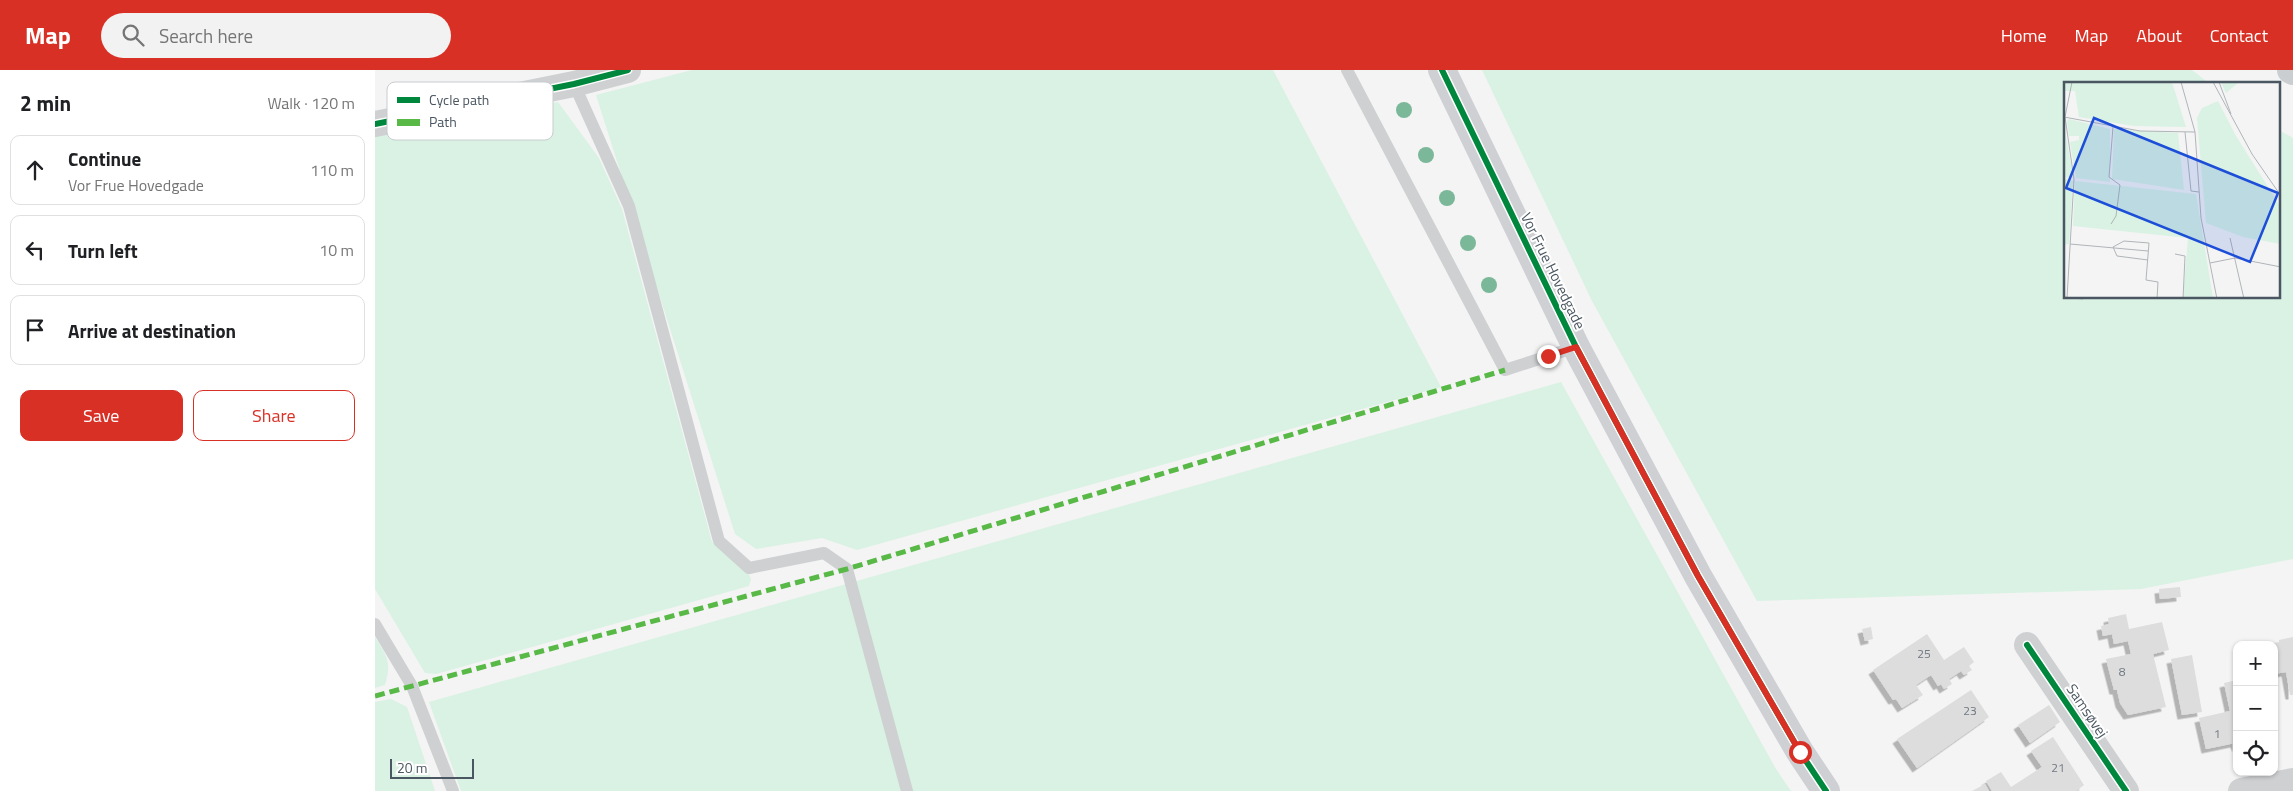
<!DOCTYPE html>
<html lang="en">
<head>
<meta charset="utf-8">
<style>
	:root { --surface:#fff; --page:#f2f2f2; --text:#202124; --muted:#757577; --line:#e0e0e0; --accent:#d93025 }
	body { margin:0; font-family:"Titillium Web",sans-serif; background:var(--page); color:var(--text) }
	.controls { position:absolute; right:15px; bottom:15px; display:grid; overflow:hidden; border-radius:10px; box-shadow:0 1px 4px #0004 }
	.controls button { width:45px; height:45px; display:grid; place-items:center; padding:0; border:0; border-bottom:1px solid var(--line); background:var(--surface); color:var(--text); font:25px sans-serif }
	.scale { position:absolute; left:15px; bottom:12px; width:84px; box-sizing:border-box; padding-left:5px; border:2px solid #4a5661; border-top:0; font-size:14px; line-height:18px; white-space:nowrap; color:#4a5661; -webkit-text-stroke:4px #fff; paint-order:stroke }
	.stop { position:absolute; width:15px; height:15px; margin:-11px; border:4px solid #d93025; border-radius:50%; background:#fff }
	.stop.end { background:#d93025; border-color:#fff; box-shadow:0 1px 5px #0008 }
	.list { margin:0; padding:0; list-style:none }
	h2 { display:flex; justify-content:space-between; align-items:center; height:65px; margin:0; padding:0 20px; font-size:21px }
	h2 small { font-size:16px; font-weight:400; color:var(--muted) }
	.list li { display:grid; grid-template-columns:32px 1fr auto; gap:15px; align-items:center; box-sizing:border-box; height:70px; margin:0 10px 10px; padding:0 10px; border:1px solid var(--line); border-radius:10px }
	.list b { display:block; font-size:19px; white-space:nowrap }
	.list p { margin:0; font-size:16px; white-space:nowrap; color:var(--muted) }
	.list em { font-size:16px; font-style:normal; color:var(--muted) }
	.actions { display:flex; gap:10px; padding:15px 20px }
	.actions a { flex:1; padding:11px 0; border:1px solid var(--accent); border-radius:10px; text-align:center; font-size:18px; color:var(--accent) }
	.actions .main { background:var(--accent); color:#fff }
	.icon { flex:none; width:28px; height:28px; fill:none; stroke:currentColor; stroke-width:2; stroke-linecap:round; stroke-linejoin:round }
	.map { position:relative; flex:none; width:1918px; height:721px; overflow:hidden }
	header { display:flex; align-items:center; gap:30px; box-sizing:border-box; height:70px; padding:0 25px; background:var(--accent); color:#fff }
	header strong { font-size:24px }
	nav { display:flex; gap:28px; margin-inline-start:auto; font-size:18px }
	.search { width:350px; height:45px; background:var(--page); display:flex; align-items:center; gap:12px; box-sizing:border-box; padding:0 18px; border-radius:28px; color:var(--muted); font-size:19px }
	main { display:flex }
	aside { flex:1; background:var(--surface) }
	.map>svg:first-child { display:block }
	.green { fill:#d9f2e3 }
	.building { fill:#ddddde; filter:url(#shadow) }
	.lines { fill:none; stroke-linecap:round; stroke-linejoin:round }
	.lane { stroke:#ced0d2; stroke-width:12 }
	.street { stroke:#ced0d2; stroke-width:26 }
	.secondary { stroke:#ced0d4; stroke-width:28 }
	.primary { stroke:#caced1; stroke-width:28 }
	.quiet { stroke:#58b947; stroke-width:5; stroke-dasharray:10 5; stroke-linecap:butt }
	.cycleway-casing { stroke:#fff; stroke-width:9 }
	.cycleway { stroke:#00873e; stroke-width:6 }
	.tree { fill:#7ab899 }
	.route { stroke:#d93025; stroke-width:6 }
	.labels { text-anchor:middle; stroke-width:4; stroke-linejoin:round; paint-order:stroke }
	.number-label { font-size:12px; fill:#707881 }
	.street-label { font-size:15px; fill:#4a5661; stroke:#fff }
	.inset-road { fill:none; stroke:#b0b5b9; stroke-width:1 }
	.view { fill:#1d4ed8; fill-opacity:0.15; stroke:#1d4ed8; stroke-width:2.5 }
	.inset-edge { fill:none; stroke:#4a5661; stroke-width:2.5 }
	.key { fill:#fff; stroke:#c9ccd0; stroke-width:1 }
	.key-label { font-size:14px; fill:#4a5661 }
</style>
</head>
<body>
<header>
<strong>Map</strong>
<div class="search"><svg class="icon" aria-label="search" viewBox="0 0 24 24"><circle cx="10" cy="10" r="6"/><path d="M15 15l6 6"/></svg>Search here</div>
<nav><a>Home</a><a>Map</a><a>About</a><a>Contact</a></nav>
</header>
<main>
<aside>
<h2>2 min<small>Walk · 120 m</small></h2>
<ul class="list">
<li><svg class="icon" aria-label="ahead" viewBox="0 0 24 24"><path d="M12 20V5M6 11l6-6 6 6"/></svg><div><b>Continue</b><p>Vor Frue Hovedgade</p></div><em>110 m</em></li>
<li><svg class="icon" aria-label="left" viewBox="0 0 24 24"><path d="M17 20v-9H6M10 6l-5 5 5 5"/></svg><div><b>Turn left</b></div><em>10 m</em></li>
<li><svg class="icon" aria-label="arrive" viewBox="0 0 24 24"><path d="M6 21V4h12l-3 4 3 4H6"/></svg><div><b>Arrive at destination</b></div></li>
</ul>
<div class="actions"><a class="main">Save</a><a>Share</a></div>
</aside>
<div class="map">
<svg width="1918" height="721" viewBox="0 0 1918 721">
	<defs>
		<filter id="shadow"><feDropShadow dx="-4.5" dy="4.5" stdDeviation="0" flood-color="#0004"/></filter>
	</defs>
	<rect width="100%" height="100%" fill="#f4f4f4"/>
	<!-- green -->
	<path class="green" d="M317,0H898L1066,317L482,480L447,468L381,479L360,464L221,25Z
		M1107,0H1817L1835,14H1690V228H1904V60L1918,68V489L1766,519L1382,531L1217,231Z
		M183,32L224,88L247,139L337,472L374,504L376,509L374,516L61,604L50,603L0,519V62Z
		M1186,312L1401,699L1416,721H86L54,632Z
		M0,567C12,586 17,592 10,615L0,618Z
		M16,629L32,637L60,721H0V632Z"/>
	<!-- building -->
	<path class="building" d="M1805,517L1806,527L1785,529L1784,519Z
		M1751,544L1754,559L1787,552L1794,580L1778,584L1791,637L1753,645L1745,633L1742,620H1739L1731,589L1756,584L1753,571L1739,574L1737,564L1728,566L1726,556L1734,554L1733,548Z
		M1496,557L1498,569L1490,571L1487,559Z
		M1552,564L1569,590L1589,577L1599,592L1594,596L1597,600L1589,605L1586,601L1574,609L1577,614L1569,619L1566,614L1563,616L1556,605L1541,615L1548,625L1527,638L1521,629L1518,630L1498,600Z
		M1918,567V625H1915L1911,602L1899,604V573L1904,572V570Z
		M1817,585L1827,642L1807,645L1796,589Z
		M1862,610V678L1860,673L1831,679L1824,648L1855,641L1849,613Z
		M1596,620L1614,647L1542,698L1522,669Z
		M1674,635L1685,652L1655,673L1643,655Z
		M1678,667L1709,715L1701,721H1617L1611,711L1626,702L1636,717L1667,697L1656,681Z
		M1610,714L1614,721H1597Z"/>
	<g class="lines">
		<!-- lane -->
		<path class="lane" d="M972,0L1130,300L1201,277
			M199,14L254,136L344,471L374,498L449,483L472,499L532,721
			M0,554L37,616L78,721"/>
		<!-- street -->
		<path class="street" d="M0,54L199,14L253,0
			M1652,575L1751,721
			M1866,721L1918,711"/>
		<!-- secondary -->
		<path class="secondary" d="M1067,0L1201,277L1323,506L1425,682L1451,721"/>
		<!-- primary -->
		<path class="primary" d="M1916,0L1918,1"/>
		<!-- quiet -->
		<path class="quiet" d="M0,626L472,499L1130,300"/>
		<defs>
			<path id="cycleway" d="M1067,0L1201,277L1323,506L1425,682L1451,721
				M0,54L199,14L253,0
				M1652,575L1751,721"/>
		</defs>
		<!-- cycleway casing -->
		<use href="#cycleway" class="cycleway-casing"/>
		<!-- cycleway -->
		<use href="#cycleway" class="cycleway"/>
	</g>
	<!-- trees -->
	<g class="tree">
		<circle cx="1029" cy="40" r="8"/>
		<circle cx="1051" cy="85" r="8"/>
		<circle cx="1072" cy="128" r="8"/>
		<circle cx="1093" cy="173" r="8"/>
		<circle cx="1114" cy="215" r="8"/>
	</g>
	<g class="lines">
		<!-- route -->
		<path class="route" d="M1173,286L1201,277L1323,506L1425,682"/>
	</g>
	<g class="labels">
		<!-- number labels -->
		<g class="number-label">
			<text x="1549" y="588">25</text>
			<text x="1747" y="606">8</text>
			<text x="1595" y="645">23</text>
			<text x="1842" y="668">1</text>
			<text x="1683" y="702">21</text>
		</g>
		<!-- street labels -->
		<g class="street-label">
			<text transform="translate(1178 201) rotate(64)" y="5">Vor Frue Hovedgade</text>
			<text transform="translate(1712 641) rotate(56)" y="5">Samsøvej</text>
		</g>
	</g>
	<!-- overview -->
	<g transform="translate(1689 12)">
		<rect width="216" height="216" fill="#f4f4f4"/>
		<path d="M0,0H108L122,45L70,44L15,35L11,9H0ZM157,0H175L162,11ZM154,19L172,54L216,124V162L179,155L142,141L133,36L138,26ZM5,37L46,47V100L12,96L6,60L15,58V54H5L3,39ZM0,43L9,93L7,96L0,95ZM50,47L114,51L120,108L48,97ZM0,96L9,99L5,162L0,163ZM11,99L132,112L149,216H119L124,156L9,144Z" fill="#d9f2e3"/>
		<path class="inset-road" d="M117,0L131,50L137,136L153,217M149,0L188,72L217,114M155,0L167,32M0,35L76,49L131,50M121,50L127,109L135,110M47,142L52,134L56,103L45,95L49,45M166,156L180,217M6,162L84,169M111,172L121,174L119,217M84,178L53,174L49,165L60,159L85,161L82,198L94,200L93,217M146,181L171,176L217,185M0,215L19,217M3,216L10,97L1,35L8,0"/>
		<path class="view" d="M30,36L214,111L186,180L2,106Z"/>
		<rect width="216" height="216" class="inset-edge"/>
	</g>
	<!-- legend -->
	<rect x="12" y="12" width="166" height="58" rx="8" class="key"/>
	<rect x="22" y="27" width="23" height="6" fill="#00873e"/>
	<rect x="22" y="49" width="23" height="7" fill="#58b947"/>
	<g class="key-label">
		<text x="54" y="35">Cycle path</text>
		<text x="54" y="57">Path</text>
	</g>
</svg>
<div class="controls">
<button>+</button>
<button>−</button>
<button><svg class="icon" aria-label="locate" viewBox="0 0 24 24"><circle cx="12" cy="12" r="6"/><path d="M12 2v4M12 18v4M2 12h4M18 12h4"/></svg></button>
</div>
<div class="scale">20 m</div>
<div class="stop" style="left:1425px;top:682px"></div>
<div class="stop end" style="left:1173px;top:286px"></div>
</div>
</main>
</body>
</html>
